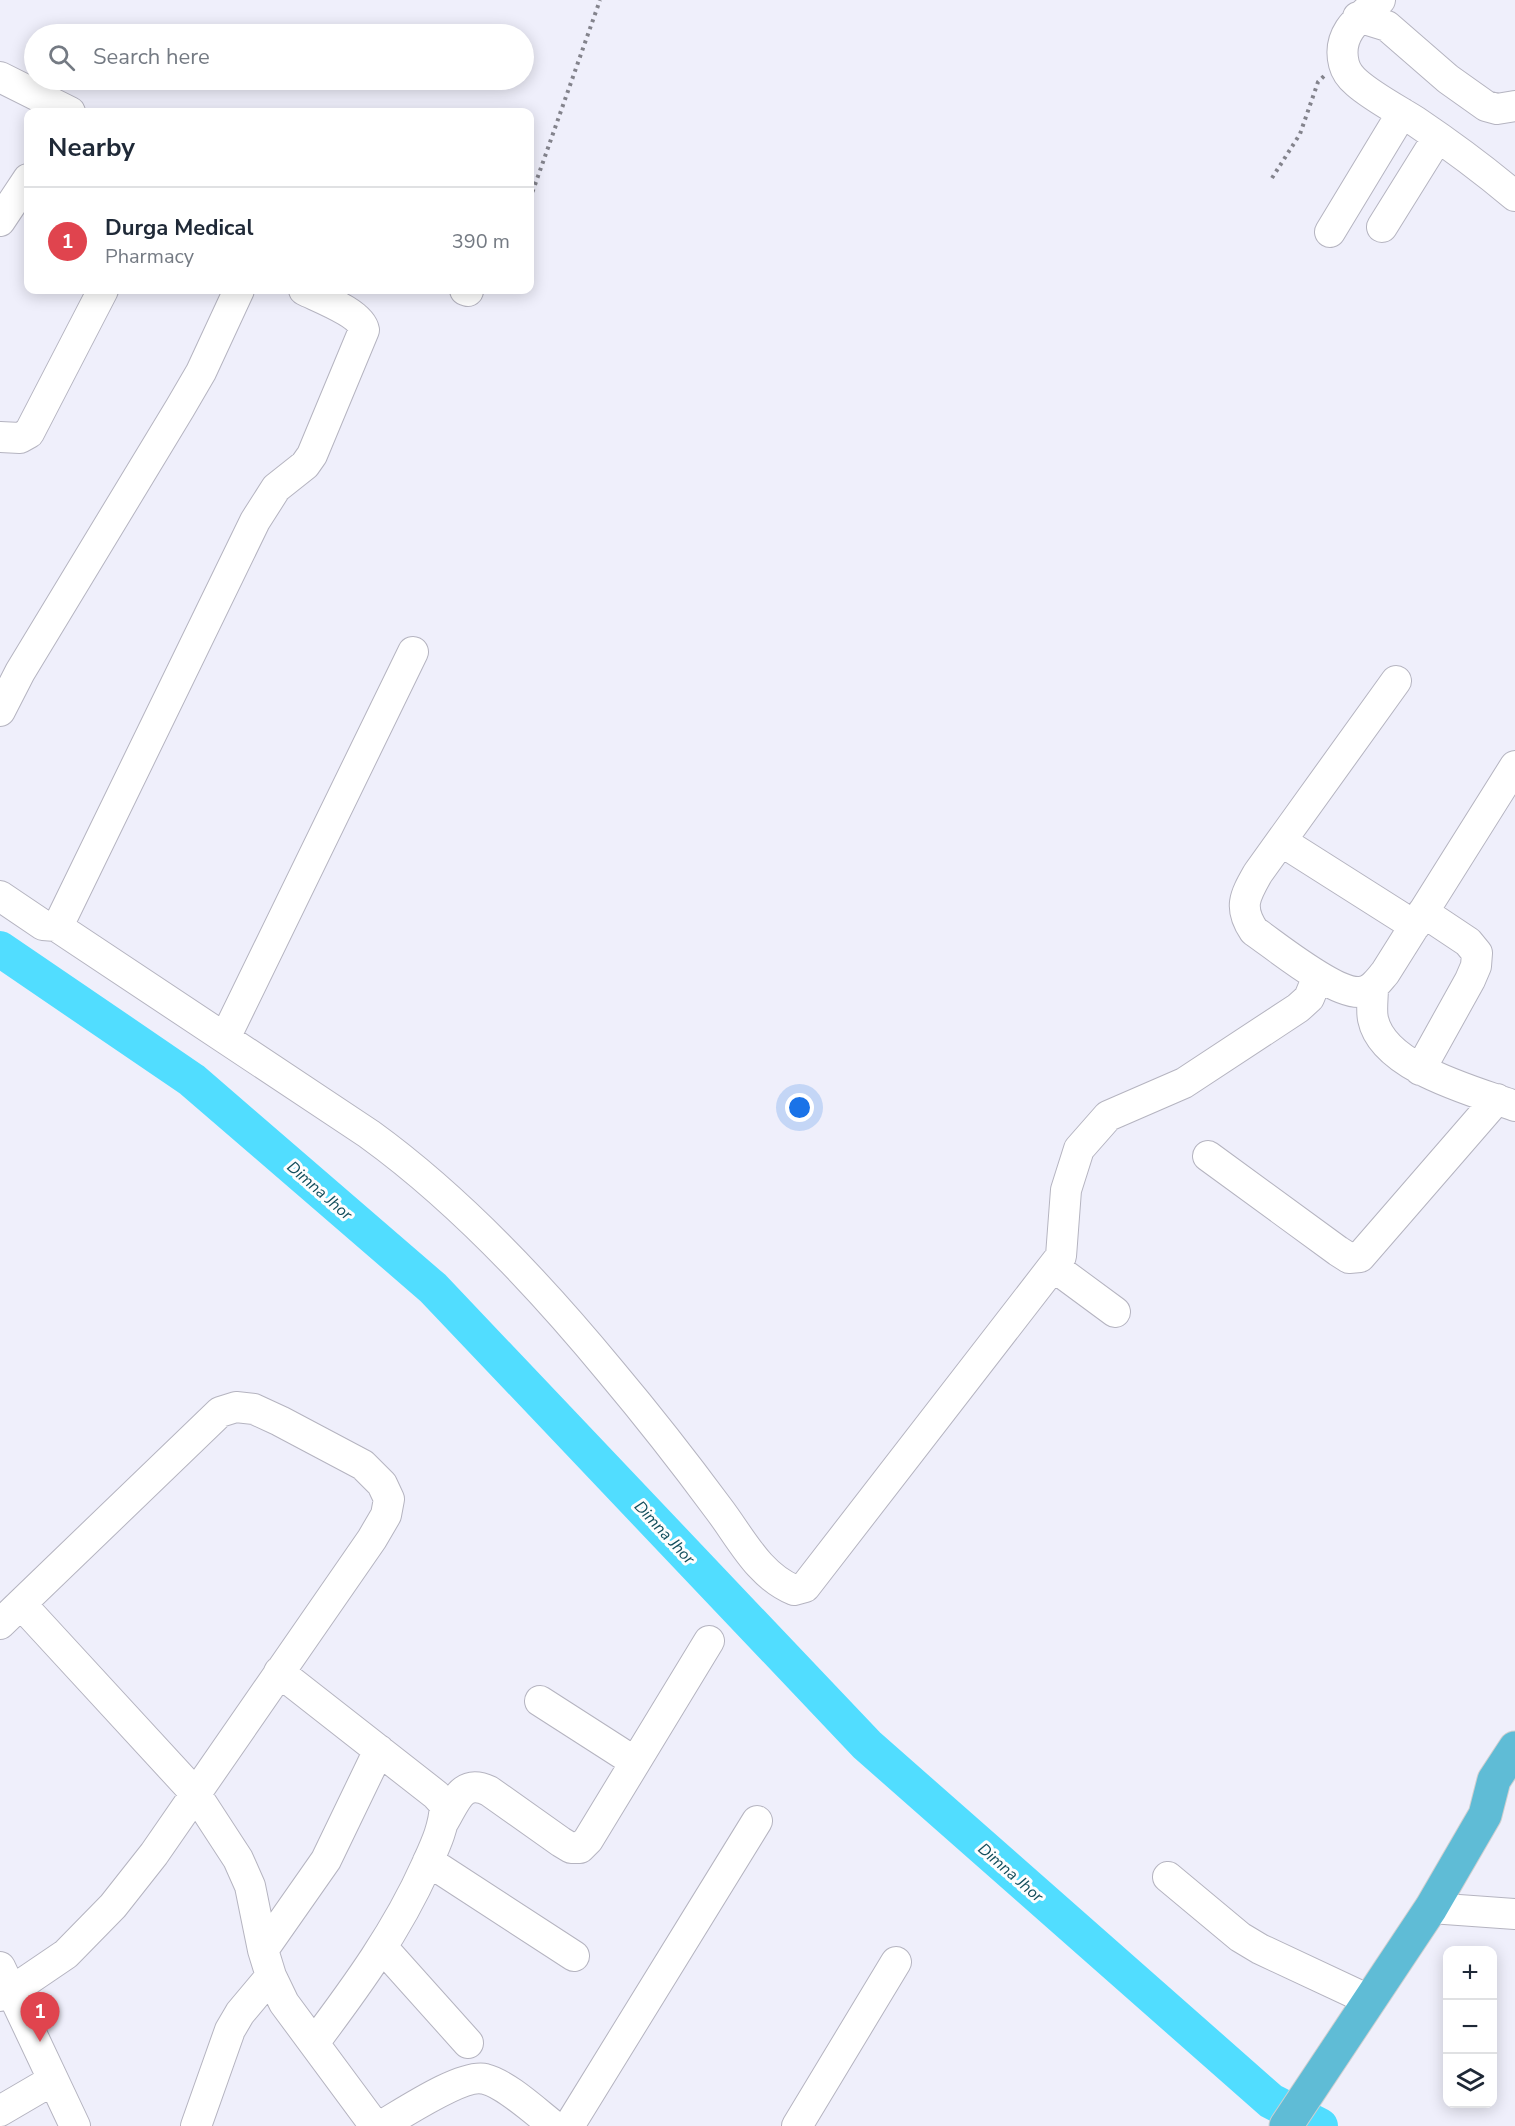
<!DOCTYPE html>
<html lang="en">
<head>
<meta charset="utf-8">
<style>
	:root { --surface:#fff; --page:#f2f2f3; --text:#1f2937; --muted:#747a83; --line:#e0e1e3; --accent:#2d8356 }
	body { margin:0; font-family:"Nunito Sans",sans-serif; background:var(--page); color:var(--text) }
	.controls { position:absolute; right:18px; bottom:18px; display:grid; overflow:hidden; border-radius:12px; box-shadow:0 3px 15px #0003 }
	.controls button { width:54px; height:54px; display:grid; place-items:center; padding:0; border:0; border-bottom:2px solid var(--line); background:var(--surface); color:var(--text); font:30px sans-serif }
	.you { position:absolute; left:800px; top:1108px; width:21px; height:21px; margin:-15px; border:4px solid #fff; border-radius:50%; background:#1a73e8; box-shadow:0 0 0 9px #1a73e833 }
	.badge { display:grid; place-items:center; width:39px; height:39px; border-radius:50%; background:var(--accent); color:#fff; font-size:20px; font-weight:700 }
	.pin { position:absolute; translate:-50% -50px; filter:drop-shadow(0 2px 3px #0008) }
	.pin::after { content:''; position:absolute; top:32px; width:21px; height:18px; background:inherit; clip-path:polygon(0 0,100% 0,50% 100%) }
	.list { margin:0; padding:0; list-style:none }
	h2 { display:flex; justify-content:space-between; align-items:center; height:78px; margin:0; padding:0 24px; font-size:26px }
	h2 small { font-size:20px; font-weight:400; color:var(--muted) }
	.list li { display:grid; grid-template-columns:39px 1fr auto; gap:18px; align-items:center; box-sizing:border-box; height:108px; padding:0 24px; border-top:2px solid var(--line) }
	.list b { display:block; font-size:22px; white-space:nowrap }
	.list p { margin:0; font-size:20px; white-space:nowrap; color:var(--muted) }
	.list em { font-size:20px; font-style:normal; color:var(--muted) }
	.icon { flex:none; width:33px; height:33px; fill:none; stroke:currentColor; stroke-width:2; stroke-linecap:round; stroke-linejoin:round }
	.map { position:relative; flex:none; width:1515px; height:2126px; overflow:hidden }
	.search { position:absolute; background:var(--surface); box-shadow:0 3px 15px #0003; left:24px; top:24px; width:510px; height:66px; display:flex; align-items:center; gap:15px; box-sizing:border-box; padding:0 21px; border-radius:33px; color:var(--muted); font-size:22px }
	.panel { position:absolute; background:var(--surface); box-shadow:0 3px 15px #0003; left:24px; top:108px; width:510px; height:186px; border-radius:12px }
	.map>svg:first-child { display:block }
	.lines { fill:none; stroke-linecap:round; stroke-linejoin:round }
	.river { stroke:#51ddff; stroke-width:36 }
	.minor-casing { stroke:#b5b4c0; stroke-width:32 }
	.highway-casing { stroke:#cfcfd0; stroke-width:35 }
	.path { stroke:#83838c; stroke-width:4; stroke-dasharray:3 4.5; stroke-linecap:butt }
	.minor { stroke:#fff; stroke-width:30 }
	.highway { stroke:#5fbcd6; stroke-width:33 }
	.labels { text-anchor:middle; stroke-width:6; stroke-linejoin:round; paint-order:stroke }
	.water-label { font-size:16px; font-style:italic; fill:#124e5c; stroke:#fdfdfd }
</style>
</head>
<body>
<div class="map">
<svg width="1515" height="2126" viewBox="0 0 1515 2126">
	<rect width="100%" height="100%" fill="#efeffb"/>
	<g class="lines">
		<!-- river -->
		<path class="river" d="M0,949L192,1080L433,1288L867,1745L1271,2101L1320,2126"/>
		<defs>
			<path id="minor" d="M1380,0C1360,17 1336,33 1344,64C1346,72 1351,78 1357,83C1373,97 1396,109 1415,121C1449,144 1483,169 1515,196
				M1358,17L1387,26L1448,79L1486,106L1497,109L1515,106
				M0,77L70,112
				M0,221L28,179
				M1382,227L1438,137
				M1330,232L1402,113
				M465,290L468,291
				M0,437L20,438L29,433L103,290
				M1396,681L1258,873C1245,896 1238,907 1254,931C1276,946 1334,994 1360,992C1372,991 1378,981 1385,973L1515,766
				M0,711L20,672L180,408L201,372L239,290
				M1281,841L1415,926
				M0,896L43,925L56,926L60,922L255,521L276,488L305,465L312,455L364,330C361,313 320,298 304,290
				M56,926L369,1134C459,1199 541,1287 611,1372C648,1416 684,1462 718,1508C741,1538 758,1575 794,1590L805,1587L1061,1256L1066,1190L1079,1149L1108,1116L1184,1083L1298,1008L1309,998L1318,976
				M1373,987C1373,997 1371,1010 1373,1019C1383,1068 1474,1091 1515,1106
				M225,1038L413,652
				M1420,1070L1470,980L1476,966L1477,953L1468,942L1423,912
				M1208,1156L1338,1251L1349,1258L1360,1257L1497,1099
				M1054,1267L1115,1312
				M21,1604L195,1793L238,1859L250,1886L263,1950L271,1976L284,2003L375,2126
				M0,1624L220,1412L236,1407L254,1409L280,1421L363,1465L382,1484L389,1499L386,1515L372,1539L154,1854L113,1906L66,1954L13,1990L0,1996
				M279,1672L436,1795L445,1805C444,1828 435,1846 426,1866C397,1931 356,1987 314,2043
				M540,1701L635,1762
				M444,1821C456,1801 462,1778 489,1791L561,1842L571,1848H580L588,1840L709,1641
				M428,1861L574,1956
				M1168,1877L1240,1937L1260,1949L1369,2000
				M1431,1908L1515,1914
				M382,1947L468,2043
				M263,1950L326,1860L379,1750
				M0,1967L75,2126
				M0,2111L53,2080
				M196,2126L230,2030L240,2013L271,1976
				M381,2126C402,2114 463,2073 485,2079C506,2084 537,2113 554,2126
				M569,2126L757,1821
				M797,2126L896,1962"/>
			<path id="highway" d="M1286,2126L1431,1908L1485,1815L1494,1780L1515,1748"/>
		</defs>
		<!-- minor casing -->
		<use href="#minor" class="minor-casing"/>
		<!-- highway casing -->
		<use href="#highway" class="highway-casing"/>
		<!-- path -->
		<path class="path" d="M1272,178L1300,134L1318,82L1324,76
			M530,199L600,0"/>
		<!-- minor -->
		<use href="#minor" class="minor"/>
		<!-- highway -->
		<use href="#highway" class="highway"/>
	</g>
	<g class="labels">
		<!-- water labels -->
		<g class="water-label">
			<text transform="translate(320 1190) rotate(41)" y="6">Dimna Jhor</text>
			<text transform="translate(665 1532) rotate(47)" y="6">Dimna Jhor</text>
			<text transform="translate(1011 1872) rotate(41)" y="6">Dimna Jhor</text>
		</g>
	</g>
</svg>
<div class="controls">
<button>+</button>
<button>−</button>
<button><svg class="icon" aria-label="layers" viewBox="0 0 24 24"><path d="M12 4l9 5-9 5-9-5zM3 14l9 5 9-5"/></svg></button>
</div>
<div class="you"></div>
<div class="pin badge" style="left:40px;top:2042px;background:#e0444e">1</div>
<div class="search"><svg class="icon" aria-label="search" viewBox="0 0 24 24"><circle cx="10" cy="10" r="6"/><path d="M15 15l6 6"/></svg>Search here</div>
<section class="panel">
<h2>Nearby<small></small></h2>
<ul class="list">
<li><span class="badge" style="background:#e0444e">1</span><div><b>Durga Medical</b><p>Pharmacy</p></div><em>390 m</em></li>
</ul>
</section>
</div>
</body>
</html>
